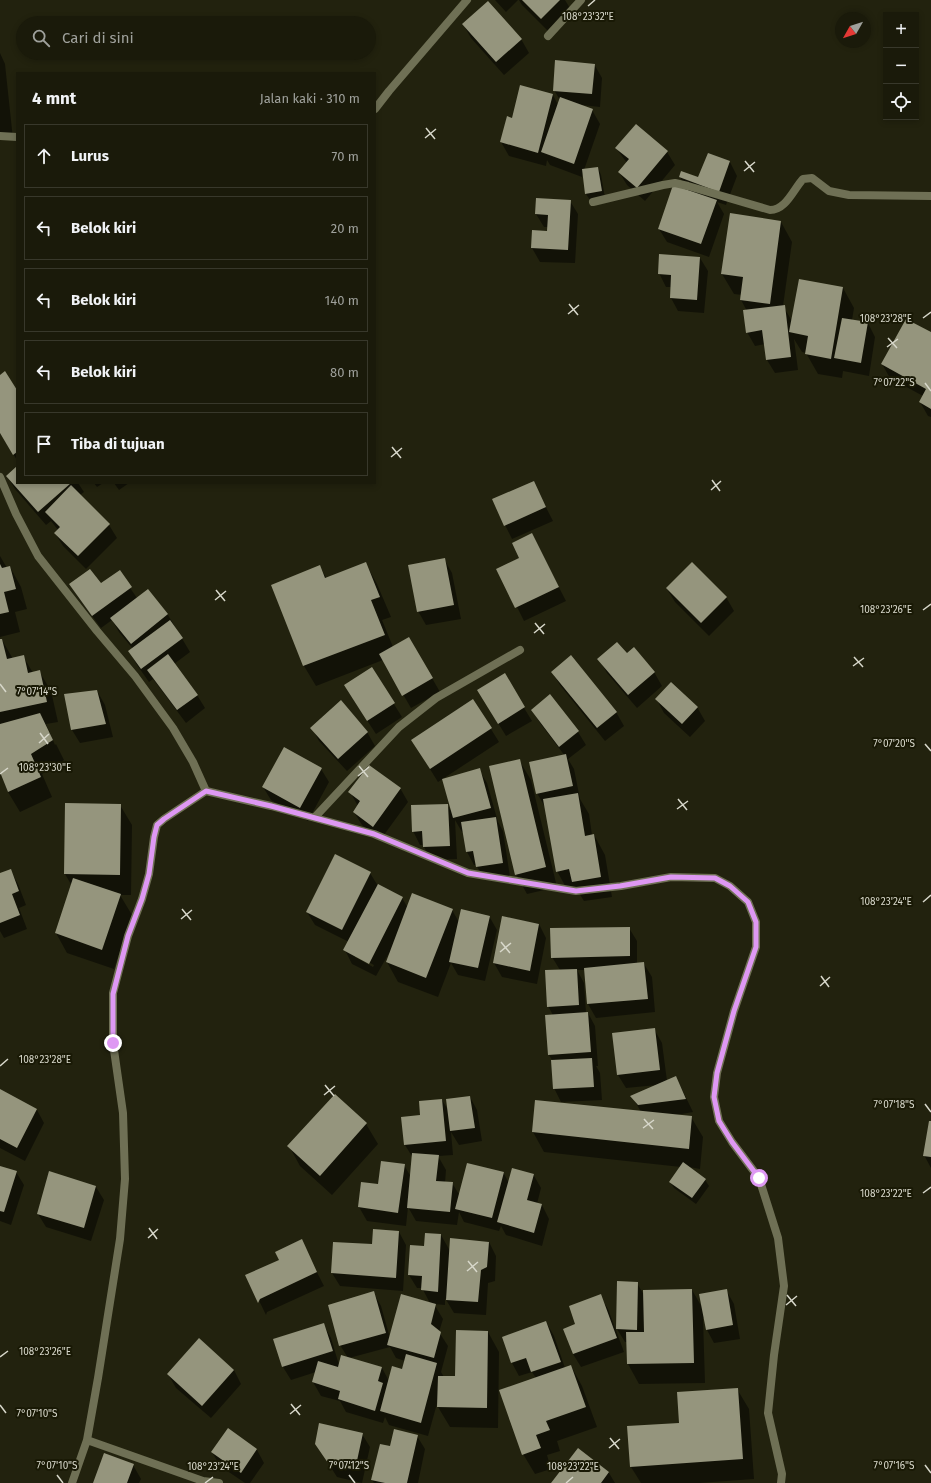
<!DOCTYPE html>
<html lang="id">
<head>
<meta charset="utf-8">
<style>
	:root { --surface:#1a1a0a; --page:#232313; --text:#f1f3f6; --muted:#9fa19c; --line:#38382b }
	body { margin:0; font-family:"Fira Sans",sans-serif; background:var(--page); color:var(--text) }
	.controls { position:absolute; right:12px; top:12px; display:grid; overflow:hidden; border-radius:0px; box-shadow:0 2px 6px #0003 }
	.controls button { width:36px; height:36px; display:grid; place-items:center; padding:0; border:0; border-bottom:1px solid var(--line); background:var(--surface); color:var(--text); font:20px sans-serif }
	.compass { position:absolute; left:835px; top:12px; width:36px; height:36px; border-radius:50%; background:var(--surface); box-shadow:0 2px 6px #0003; rotate:231deg }
	.stop { position:absolute; width:12px; height:12px; margin:-9px; border:3px solid #de98f3; border-radius:50%; background:#fff }
	.stop.end { background:#de98f3; border-color:#fff; box-shadow:0 1px 4px #0008 }
	.list { margin:0; padding:0; list-style:none }
	h2 { display:flex; justify-content:space-between; align-items:center; height:52px; margin:0; padding:0 16px; font-size:17px }
	h2 small { font-size:13px; font-weight:400; color:var(--muted) }
	.list li { display:grid; grid-template-columns:26px 1fr auto; gap:12px; align-items:center; box-sizing:border-box; height:64px; margin:0 8px 8px; padding:0 8px; border:1px solid var(--line); border-radius:0px }
	.list b { display:block; font-size:15px; white-space:nowrap }
	.list em { font-size:13px; font-style:normal; color:var(--muted) }
	.icon { flex:none; width:22px; height:22px; fill:none; stroke:currentColor; stroke-width:2; stroke-linecap:round; stroke-linejoin:round }
	.map { position:relative; flex:none; width:931px; height:1483px; overflow:hidden }
	.search { position:absolute; background:var(--surface); box-shadow:0 2px 6px #0003; left:16px; top:16px; width:360px; height:44px; display:flex; align-items:center; gap:10px; box-sizing:border-box; padding:0 14px; border-radius:22px; color:var(--muted); font-size:15px }
	.panel { position:absolute; background:var(--surface); box-shadow:0 2px 6px #0003; left:16px; top:72px; width:360px; height:412px; border-radius:0px }
	.map>svg:first-child { display:block }
	.shadow { fill:#0007; fill-rule:evenodd }
	.building { fill:#95957d }
	.lines { fill:none; stroke-linecap:round; stroke-linejoin:round }
	.minor { stroke:#6f7055; stroke-width:8 }
	.route { stroke:#de98f3; stroke-width:5 }
	.ticks { fill:none; stroke:#d7d7ca; stroke-width:1.5 }
	.ticks-label { font-size:10px; text-anchor:middle; fill:#d7d7ca; stroke:#191905; stroke-width:4; stroke-linejoin:round; paint-order:stroke }
</style>
</head>
<body>
<div class="map">
<svg width="931" height="1483" viewBox="0 0 931 1483">
	<rect width="100%" height="100%" fill="#22220e"/>
	<!-- shadow -->
	<path class="shadow" d="M495,0H518L506,12Z
		M519,0H565L571,10L549,32L522,5Z
		M463,24L521,39L529,53L504,75L471,38Z
		M0,53L5,64L13,139L0,140Z
		M594,64L602,78L600,107L582,105L592,110L600,124L584,170L598,168L601,175L605,198L590,200L586,194L583,173L582,177L550,165L547,160L546,166L509,156L501,142L507,117L513,119L553,95L558,105L560,100L554,90Z
		M636,125L667,152L675,165L645,201L627,185L619,172L627,163L616,148Z
		M730,162L737,176L726,205L717,202L724,214L709,257L667,242L659,229L688,191L680,177L699,179Z
		M570,201L578,214L575,263L540,262L532,248L548,232V227H544L536,214Z
		M781,222L792,242L783,306L792,321L843,288L854,308L852,320L868,323L875,337L869,376L843,371L842,378L818,374L806,353L802,352L794,339L798,370L775,373L767,360L765,344L755,346L747,332V311L741,300L742,295L734,294L722,274Z
		M700,258L708,271L704,313L678,311L671,298V287H666L659,273Z
		M931,333V417L928,416L920,402L923,396L890,378L882,364Z
		M0,376L17,392V460L0,433Z
		M17,467V483H78L84,492L80,495L109,525L117,538L86,569L63,546L55,533L58,530L51,521L46,525L15,489L7,476Z
		M533,482L553,521L512,539L505,525Z
		M94,483H103L97,487Z
		M114,483H129L119,490Z
		M532,535L566,601L524,621L498,569L520,558Z
		M0,556L7,568L10,567L21,587L27,609L15,612L20,632L0,637Z
		M444,559L452,573L461,619L426,625L418,611Z
		M366,564L377,584L391,617L382,620L393,647L409,638L440,692L411,708L383,660L316,686L304,666L272,585L320,567L327,579Z
		M119,572L137,598L148,590L168,615L190,652L174,664L197,695L205,708L186,723L153,679L149,682L137,665L129,651L133,649L119,632L112,620L101,628L78,597L71,584L101,585Z
		M667,589L726,597L734,611L709,636L675,602Z
		M0,640H2L13,659L23,656L33,673L39,671L51,691L58,722L46,724L55,745L56,744L64,760L42,774L52,797L20,812L8,792L0,769Z
		M627,655L654,672L662,686L637,708L607,673L599,659Z
		M372,669L402,717L376,734L353,699Z
		M552,672L616,712L624,726L605,741L560,685Z
		M504,675L532,721L506,736L486,703Z
		M97,691L105,705L113,737L80,743L72,730Z
		M550,696L578,732L586,745L568,759L574,769L580,799L589,814L592,835H594L605,855L612,897L584,901L577,890L568,891L557,871L545,807L537,793L565,756L540,723L532,710Z
		M473,700L499,742L438,782L420,753Z
		M657,700L697,707L705,721L690,737L664,713Z
		M312,728L367,732L375,746L347,771L319,741Z
		M519,760L531,780L557,887L527,894L516,874Z
		M321,769L329,782L308,821L271,800L263,787Z
		M479,770L487,783L498,822L503,831L510,877L485,880L476,865H474L467,852L464,831L462,832L455,820L457,859L431,860L423,845H420L413,831L447,805L452,812Z
		M400,788L408,802L381,839L362,825L354,812L358,806L350,792Z
		M120,805L132,825L131,895H120L132,915L114,969L67,953L56,933L72,886L65,874Z
		M10,870L18,884L26,905L19,908L27,929L4,938L0,931V874Z
		M370,873L378,886L402,898L408,908L452,910L459,922L489,916L497,930L485,981L458,975L451,963L438,997L398,982L387,962L390,953H389L376,976L352,964L345,950L349,942L315,925L307,912ZM355,955L374,965L373,967L355,957Z
		M503,917L539,924L546,938L537,984L502,977L494,963Z
		M629,928L637,941V964H644L652,977L655,1012L596,1018L588,1004L585,970H577L584,983L586,1013H588L595,1026L598,1066H596L600,1073L602,1100L561,1102L554,1088L552,1060L549,1055L553,1015L548,1006L560,970L552,957Z
		M654,1029L662,1043L667,1081L676,1077L693,1112L676,1115L691,1117L703,1137L700,1169L689,1167L705,1180L709,1186L696,1204L674,1188L670,1182L681,1167L544,1152L533,1132L536,1101L641,1112L632,1096L657,1085L626,1088L618,1075Z
		M0,1091L37,1110L44,1123L25,1161L0,1148Z
		M335,1095L366,1124L378,1144L332,1195L300,1166L289,1146Z
		M470,1097L477,1110L482,1141L459,1145L451,1132L453,1155L438,1156L446,1170L445,1183H452L460,1196L503,1172L509,1183L533,1174L541,1188L537,1204L542,1205L549,1219L542,1246L506,1235L501,1226L499,1231L464,1222L459,1212L457,1225L416,1221L408,1207L406,1226L367,1221L359,1207L362,1183L379,1185L404,1165L411,1177L413,1158L405,1145L421,1116L442,1100L448,1110Z
		M931,1122V1168L924,1155Z
		M0,1167L16,1172L24,1185L11,1225L0,1221Z
		M96,1187L104,1200L91,1241L46,1227L38,1214Z
		M399,1232L406,1245L403,1291L340,1286L332,1273L373,1245Z
		M441,1235L450,1251L489,1242L496,1256L495,1281L488,1283L486,1315L454,1313L445,1298V1305L434,1304L443,1319L439,1332L448,1346L441,1372L444,1377H456L488,1332L499,1352L498,1428L450,1427L438,1407V1400L428,1436L389,1425L385,1417L383,1423L346,1412L340,1401L321,1396L313,1382L316,1372L291,1380L283,1367L275,1339L323,1324L331,1338L339,1365L348,1358L340,1345L373,1292L381,1306L390,1338L430,1303L422,1288H417L409,1275L425,1247ZM390,1347L396,1358L405,1361L403,1370L389,1381L382,1368L349,1358Z
		M301,1241L324,1286L267,1312L266,1315L247,1276L280,1260Z
		M637,1283L644,1295L692,1290L703,1309L726,1290L734,1304L740,1339L714,1343L707,1330L705,1318H703L705,1383L639,1384L628,1364L627,1342H625L617,1329Z
		M600,1296L608,1309L624,1352L581,1367L573,1354L577,1325Z
		M546,1322L554,1336L565,1368L571,1366L582,1386L597,1427L557,1441L560,1451L547,1455L551,1469L535,1474L523,1454L536,1378L532,1372L519,1376L512,1363L503,1337Z
		M234,1370L241,1384L211,1418L176,1388L168,1374Z
		M737,1389L749,1409L754,1479L699,1483H641L631,1467L680,1424Z
		M228,1430L257,1450L264,1463L250,1483H245L220,1466L212,1452Z
		M362,1434L370,1447L362,1483L337,1477L316,1444Z
		M417,1436L425,1449L418,1483H374L372,1480L391,1447Z
		M579,1449L609,1473L615,1483H553Z
		M133,1465L141,1479L139,1483H94Z"/>
	<!-- building -->
	<path class="building" d="M522,0H560L541,19Z
		M488,1L522,39L496,62L462,24Z
		M555,60L595,64L592,94L553,91Z
		M520,85L553,94L538,153L500,142L507,116L512,118Z
		M560,97L593,109L574,164L541,152Z
		M636,124L668,151L637,188L618,172L629,159L615,148Z
		M708,153L730,161L719,192L679,177L681,171L698,177Z
		M598,167L602,191L585,194L582,169Z
		M673,185L717,200L701,244L658,229Z
		M536,198L571,200L568,250L531,248L532,230L547,231L548,215L535,214Z
		M730,213L781,221L770,304L740,300L743,277L721,274Z
		M659,254L700,257L697,300L670,298L671,275L658,274Z
		M799,279L843,287L831,359L805,354L808,336L789,332Z
		M785,305L791,357L766,360L762,330L746,333L743,310Z
		M842,318L868,322L861,363L834,358Z
		M906,319L931,332V409L919,402L926,389L881,364Z
		M5,371L17,390V452L13,455L0,433V375Z
		M17,466V483H71L38,512L6,476Z
		M534,481L546,507L504,526L492,499Z
		M71,485L110,524L78,556L54,533L60,527L45,512Z
		M532,533L559,587L515,608L496,569L519,558L512,543Z
		M445,558L454,605L417,612L408,565Z
		M366,562L380,597L371,600L385,635L303,666L271,585L320,565L325,578Z
		M692,562L727,597L701,623L666,588Z
		M0,564L2,568L10,566L16,589L4,592L9,612L0,614Z
		M90,569L101,583L120,570L132,587L92,616L69,584Z
		M148,589L168,614L131,644L110,618Z
		M170,620L183,638L141,669L128,651Z
		M409,637L433,678L402,696L379,654Z
		M0,639H2L7,659L24,655L28,673L40,670L47,702L0,712Z
		M617,642L627,653L634,647L655,672L628,695L597,659Z
		M168,654L198,695L177,710L147,670Z
		M571,655L617,712L597,728L551,672Z
		M372,667L395,703L367,721L344,685Z
		M505,673L525,707L498,724L477,690Z
		M671,682L698,707L682,724L655,699Z
		M97,690L106,724L71,730L64,694Z
		M550,694L579,731L559,747L531,710Z
		M473,699L492,728L430,769L411,740Z
		M341,700L368,732L338,759L310,728Z
		M40,713L53,740L31,754L41,777L8,792L0,772V724Z
		M284,747L322,768L300,808L262,787Z
		M566,754L573,786L536,794L529,762Z
		M520,759L546,867L515,875L489,766Z
		M369,765L401,788L373,827L353,812L360,801L348,792Z
		M480,768L491,808L453,818L442,779Z
		M578,793L585,836L594,834L601,877L572,882L569,869L556,872L543,799Z
		M65,803L121,804L120,875L64,874Z
		M448,804L450,846L423,847L422,831L412,832L411,805Z
		M496,817L503,863L476,867L473,851L466,852L461,822Z
		M335,854L371,872L342,930L306,912Z
		M11,869L19,891L12,894L20,915L0,923V873Z
		M73,878L121,894L102,950L55,933Z
		M378,884L403,897L369,964L343,950Z
		M412,893L453,909L426,978L386,962Z
		M461,909L490,916L478,968L449,962Z
		M502,916L539,924L530,971L493,963Z
		M630,927V956L551,958L550,928Z
		M644,962L648,999L587,1004L584,968Z
		M577,969L579,1005L547,1007L545,970Z
		M588,1012L591,1052L548,1055L545,1015Z
		M655,1028L660,1070L617,1075L612,1033Z
		M592,1058L594,1087L553,1089L551,1060Z
		M676,1076L686,1099L638,1105L630,1096Z
		M0,1089L37,1109L17,1148L0,1139Z
		M335,1094L367,1123L320,1176L287,1146Z
		M470,1096L475,1128L450,1131L446,1099Z
		M442,1099L446,1141L404,1145L401,1117L420,1115L419,1101Z
		M535,1100L692,1116L689,1149L532,1132Z
		M929,1121H931V1157L923,1156Z
		M412,1153L439,1155L436,1181L453,1182L450,1212L407,1208Z
		M381,1161L405,1164L398,1213L358,1207L361,1182L378,1184Z
		M683,1162L706,1179L692,1198L669,1182Z
		M467,1163L504,1172L492,1218L455,1209Z
		M0,1166L17,1171L4,1212L0,1211Z
		M512,1168L534,1174L527,1200L542,1204L534,1233L497,1222Z
		M49,1171L96,1186L84,1228L37,1214Z
		M373,1229L399,1231L396,1278L331,1273L333,1242L372,1244Z
		M425,1233L441,1234L438,1292L421,1290L422,1276L408,1275L410,1245L424,1246Z
		M450,1238L489,1242L487,1267L481,1270L478,1302L446,1300Z
		M302,1239L317,1272L260,1299L258,1303L245,1275L279,1260L275,1252Z
		M617,1281L638,1282L637,1330L616,1329Z
		M692,1289L694,1363L627,1364L626,1332H644L643,1290Z
		M727,1289L733,1325L706,1330L699,1294Z
		M374,1291L386,1333L339,1346L328,1305Z
		M401,1294L436,1304L431,1324L441,1332L434,1358L387,1345Z
		M601,1294L617,1338L573,1354L563,1329L575,1324L569,1306Z
		M546,1321L561,1362L531,1372L526,1358L511,1363L502,1337Z
		M324,1323L333,1351L282,1367L273,1339Z
		M456,1330L488,1331L487,1408L437,1407L438,1376H455Z
		M199,1338L234,1370L202,1406L167,1374Z
		M406,1354L437,1363L421,1423L380,1411L392,1366L402,1369Z
		M341,1355L382,1367L378,1381L383,1383L375,1411L338,1399L340,1391L312,1382L318,1361L338,1367Z
		M571,1365L586,1407L546,1421L550,1430L536,1435L541,1448L522,1455L499,1390Z
		M738,1388L743,1459L630,1467L627,1426L679,1423L677,1392Z
		M319,1423L363,1433L355,1470L328,1463L315,1444Z
		M228,1428L257,1449L241,1473L211,1452Z
		M394,1429L418,1435L407,1483H385L371,1480L380,1444L390,1446Z
		M578,1448L609,1472L601,1483H551Z
		M104,1453L134,1464L127,1483H93Z"/>
	<g class="lines">
		<!-- minor -->
		<path class="minor" d="M548,36L581,0
			M375,109L389,91L467,0
			M0,136L17,137
			M593,202L663,185L675,183L688,186L770,210C786,210 793,190 803,179L812,178L829,191L849,195L931,196
			M0,477L16,514L38,556L97,631L135,676L173,728L193,762L206,791L271,806L374,834L468,873L576,891L621,886L671,877L715,878L730,886L748,902L756,922V947L734,1011L717,1073L714,1097L719,1121L732,1142L759,1178L778,1238L784,1286L774,1355L768,1413L782,1474L781,1483
			M315,817L399,727L436,698L520,650
			M87,1440L203,1481L219,1483
			M72,1483L87,1440L98,1378L120,1239L125,1179L123,1113L113,1043V993L128,936L142,899L149,874L154,837L157,825L164,819L206,791"/>
	</g>
	<g class="lines">
		<!-- route -->
		<path class="route" d="M113,1043V994L128,936L142,899L149,874L154,837L157,825L164,819L206,791L271,806L374,834L468,873L576,891L620,886L671,877L715,878L730,886L748,902L756,922V947L734,1011L717,1073L714,1097L719,1121L732,1142L759,1178"/>
	</g>
	<!-- ticks -->
	<path class="ticks" d="M588,6L595,0M426,128L435,139M425,138L436,129M745,161L754,172M744,171L755,162M569,304L578,315M568,314L579,305M923,318L931,312M888,338L897,348M887,347L898,339M925,383L931,391M392,447L401,458M391,457L402,448M712,480L720,491M711,490L721,481M216,590L225,601M215,600L226,591M923,610L931,604M535,623L544,634M534,633L545,624M854,657L863,667M853,666L864,658M0,684L6,692M40,733L48,744M39,743L49,734M925,744L931,751M359,766L368,777M0,774L8,768M358,776L369,767M678,799L687,810M677,809L688,801M923,902L931,895M182,909L191,920M181,919L192,910M501,942L510,953M500,952L511,943M821,976L829,987M820,986L830,977M0,1066L8,1059M325,1085L334,1096M324,1095L335,1086M925,1104L931,1112M644,1119L653,1129M643,1128L654,1120M923,1193L931,1187M149,1228L157,1239M148,1238L158,1229M468,1261L477,1272M467,1271L478,1262M787,1295L796,1306M786,1305L797,1296M0,1357L8,1351M291,1404L300,1415M0,1405L6,1413M290,1414L301,1405M610,1438L619,1449M609,1448L620,1439M925,1465L931,1473M57,1475L63,1483M349,1475L355,1483M205,1483L213,1477M566,1483L573,1477"/>
	<g class="ticks-label">
		<text x="588" y="20">108°23'32"E</text>
		<text x="886" y="322">108°23'28"E</text>
		<text x="894" y="386">7°07'22"S</text>
		<text x="886" y="613">108°23'26"E</text>
		<text x="37" y="695">7°07'14"S</text>
		<text x="894" y="747">7°07'20"S</text>
		<text x="45" y="771">108°23'30"E</text>
		<text x="886" y="905">108°23'24"E</text>
		<text x="45" y="1063">108°23'28"E</text>
		<text x="894" y="1108">7°07'18"S</text>
		<text x="886" y="1197">108°23'22"E</text>
		<text x="45" y="1355">108°23'26"E</text>
		<text x="37" y="1417">7°07'10"S</text>
		<text x="894" y="1469">7°07'16"S</text>
		<text x="57" y="1469">7°07'10"S</text>
		<text x="349" y="1469">7°07'12"S</text>
		<text x="213" y="1470">108°23'24"E</text>
		<text x="573" y="1470">108°23'22"E</text>
	</g>
</svg>
<div class="controls">
<button>+</button>
<button>−</button>
<button><svg class="icon" aria-label="locate" viewBox="0 0 24 24"><circle cx="12" cy="12" r="6"/><path d="M12 2v4M12 18v4M2 12h4M18 12h4"/></svg></button>
</div>
<svg class="compass" viewBox="-18 -18 36 36"><path d="M0-13l5 13h-10z" fill="#e53935"/><path d="M0 13l5-13h-10z" fill="#9fa19c"/></svg>
<div class="stop" style="left:759px;top:1178px"></div>
<div class="stop end" style="left:113px;top:1043px"></div>
<div class="search"><svg class="icon" aria-label="search" viewBox="0 0 24 24"><circle cx="10" cy="10" r="6"/><path d="M15 15l6 6"/></svg>Cari di sini</div>
<section class="panel">
<h2>4 mnt<small>Jalan kaki · 310 m</small></h2>
<ul class="list">
<li><svg class="icon" aria-label="ahead" viewBox="0 0 24 24"><path d="M12 20V5M6 11l6-6 6 6"/></svg><div><b>Lurus</b></div><em>70 m</em></li>
<li><svg class="icon" aria-label="left" viewBox="0 0 24 24"><path d="M17 20v-9H6M10 6l-5 5 5 5"/></svg><div><b>Belok kiri</b></div><em>20 m</em></li>
<li><svg class="icon" aria-label="left" viewBox="0 0 24 24"><path d="M17 20v-9H6M10 6l-5 5 5 5"/></svg><div><b>Belok kiri</b></div><em>140 m</em></li>
<li><svg class="icon" aria-label="left" viewBox="0 0 24 24"><path d="M17 20v-9H6M10 6l-5 5 5 5"/></svg><div><b>Belok kiri</b></div><em>80 m</em></li>
<li><svg class="icon" aria-label="arrive" viewBox="0 0 24 24"><path d="M6 21V4h12l-3 4 3 4H6"/></svg><div><b>Tiba di tujuan</b></div></li>
</ul>
</section>
</div>
</body>
</html>
